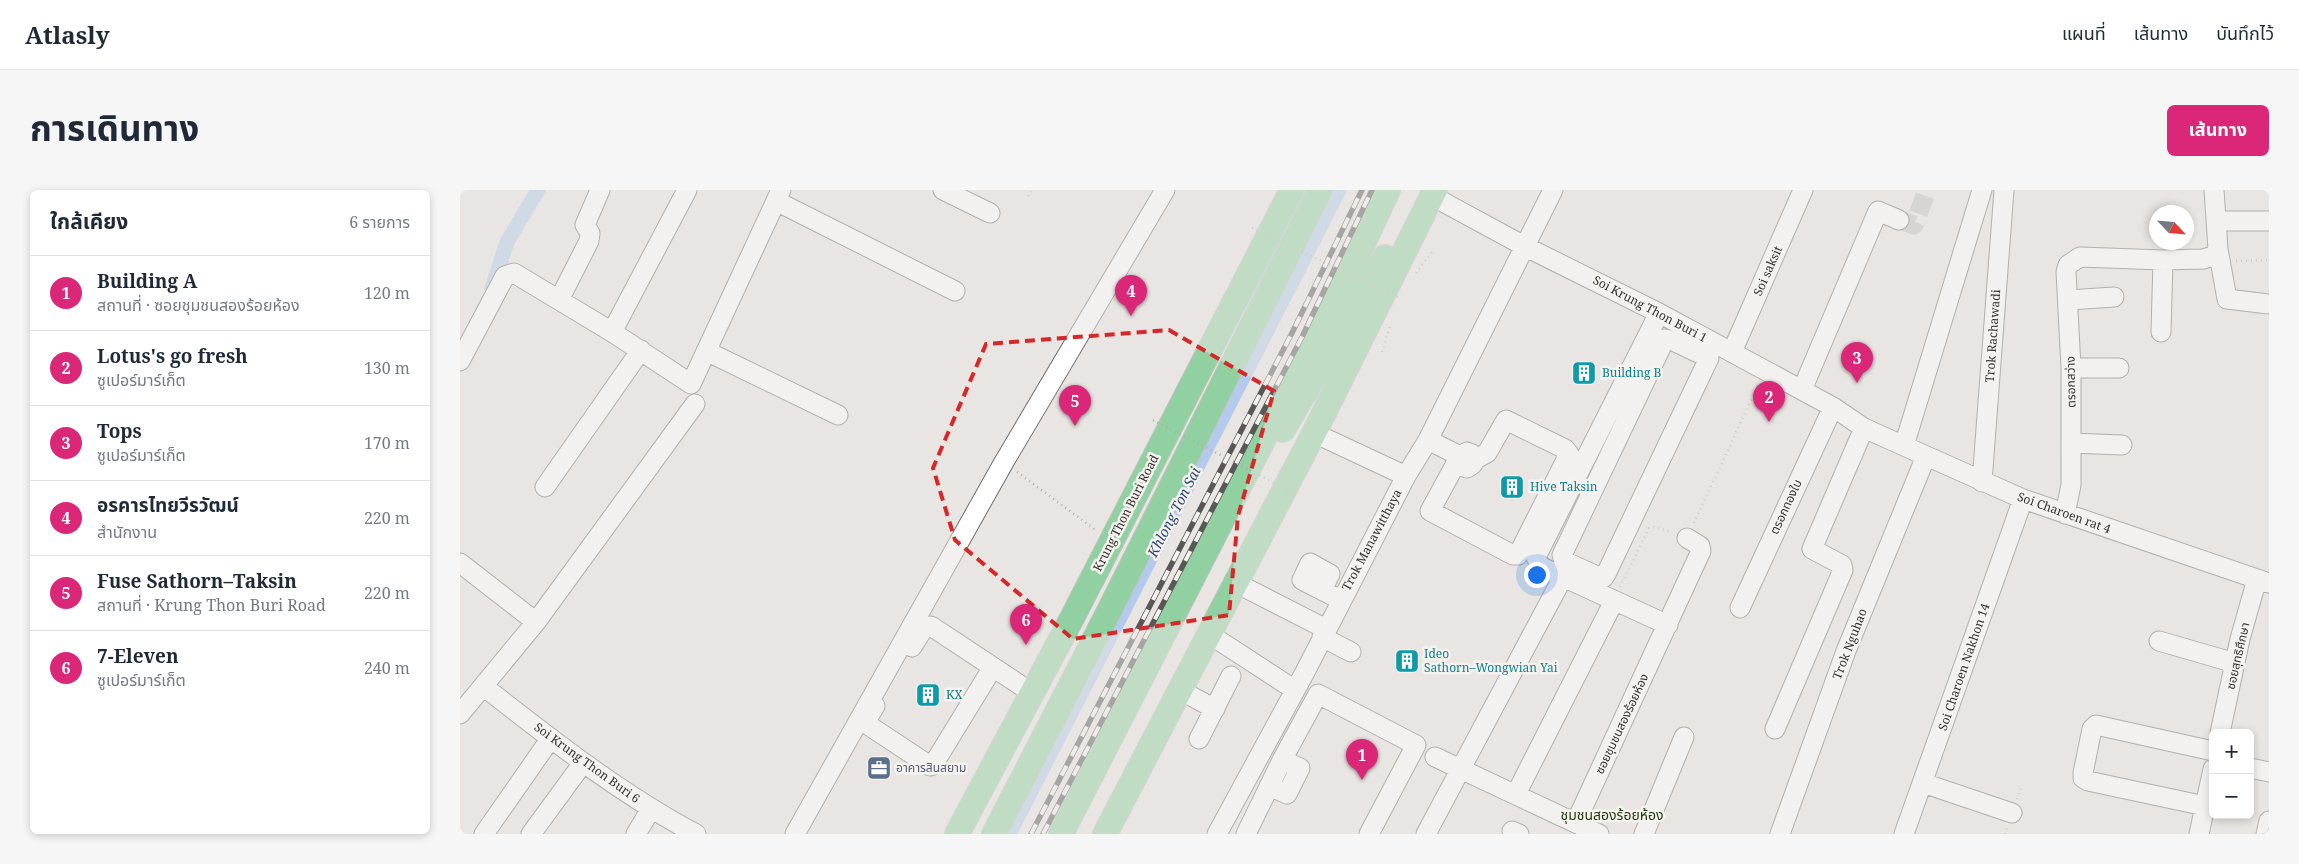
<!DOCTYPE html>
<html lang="th">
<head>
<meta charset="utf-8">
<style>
	:root { --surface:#fff; --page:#f6f6f7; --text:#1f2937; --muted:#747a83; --line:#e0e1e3; --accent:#db2777 }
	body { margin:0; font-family:"Noto Serif","Noto Sans Thai",serif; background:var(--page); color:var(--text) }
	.controls { position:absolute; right:15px; bottom:15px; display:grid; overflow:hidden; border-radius:8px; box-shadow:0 2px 8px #0003 }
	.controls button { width:45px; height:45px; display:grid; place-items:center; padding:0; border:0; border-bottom:1px solid var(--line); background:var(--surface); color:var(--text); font:25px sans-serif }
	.compass { position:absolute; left:1689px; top:15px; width:45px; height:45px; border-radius:50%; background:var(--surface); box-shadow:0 2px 8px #0003; rotate:116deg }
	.you { position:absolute; left:1076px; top:384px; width:18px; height:18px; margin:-12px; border:4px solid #fff; border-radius:50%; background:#1a73e8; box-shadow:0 0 0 8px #1a73e833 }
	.badge { display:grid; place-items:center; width:32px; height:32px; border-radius:50%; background:var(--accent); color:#fff; font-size:16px; font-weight:700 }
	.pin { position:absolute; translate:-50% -41px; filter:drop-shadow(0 1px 2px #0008) }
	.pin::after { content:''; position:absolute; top:26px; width:18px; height:15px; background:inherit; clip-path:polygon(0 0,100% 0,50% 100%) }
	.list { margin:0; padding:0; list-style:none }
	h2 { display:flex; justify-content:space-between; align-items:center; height:65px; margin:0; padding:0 20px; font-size:21px }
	h2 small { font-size:16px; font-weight:400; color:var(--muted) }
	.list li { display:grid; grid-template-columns:32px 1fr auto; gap:15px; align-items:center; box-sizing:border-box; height:75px; padding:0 20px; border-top:1px solid var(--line) }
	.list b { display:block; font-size:19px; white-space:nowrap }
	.list p { margin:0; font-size:16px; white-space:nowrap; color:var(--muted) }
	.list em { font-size:16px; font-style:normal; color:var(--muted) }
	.map { position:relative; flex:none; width:1809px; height:644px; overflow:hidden; border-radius:8px }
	header { display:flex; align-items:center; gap:30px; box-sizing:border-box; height:70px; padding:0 25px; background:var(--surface); border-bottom:1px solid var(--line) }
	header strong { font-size:24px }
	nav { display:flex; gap:28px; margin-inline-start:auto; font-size:18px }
	.intro { display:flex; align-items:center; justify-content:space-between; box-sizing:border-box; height:120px; padding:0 30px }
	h1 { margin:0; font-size:35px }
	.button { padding:12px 22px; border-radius:8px; background:var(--accent); color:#fff; font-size:18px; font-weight:700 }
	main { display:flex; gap:30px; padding:0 30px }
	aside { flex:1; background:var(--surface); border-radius:8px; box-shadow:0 2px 8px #0003 }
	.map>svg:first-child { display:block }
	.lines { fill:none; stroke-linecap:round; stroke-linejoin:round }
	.canal { stroke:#b4caec; stroke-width:15 }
	.minor-tunnel { stroke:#c4c1bf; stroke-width:19; stroke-dasharray:19 9; stroke-linecap:butt }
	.minor-casing { stroke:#716f6c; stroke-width:21 }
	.major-casing { stroke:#c2c2c1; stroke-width:26 }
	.path { stroke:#b1aeac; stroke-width:2.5; stroke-dasharray:1 4; stroke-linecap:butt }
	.minor { stroke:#fff; stroke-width:19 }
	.major { stroke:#91d0a0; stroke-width:24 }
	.rail-casing { stroke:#5a5857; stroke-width:5.5 }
	.rail { stroke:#f5f2ef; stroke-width:4; stroke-dasharray:11; stroke-linecap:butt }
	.path-bridge { stroke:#b1aeac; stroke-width:2.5; stroke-dasharray:1 4; stroke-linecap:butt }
	.marked { fill:none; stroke:#d62828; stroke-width:4; stroke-dasharray:10 6; stroke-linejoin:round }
	.labels { text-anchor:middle; stroke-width:5; stroke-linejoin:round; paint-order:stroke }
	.street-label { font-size:12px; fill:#333231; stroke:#f5f2ef }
	.culture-label { font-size:12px; fill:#0d838f; stroke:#f5f2ef; text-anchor:start }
	.service-label { font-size:12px; fill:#4e5e75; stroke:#f5f2ef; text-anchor:start }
	.water-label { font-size:14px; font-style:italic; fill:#2c4975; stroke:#f5f2ef }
	.neighbourhood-label { font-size:14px; fill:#1b3a0c; stroke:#f5f2ef }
</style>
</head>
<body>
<header>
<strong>Atlasly</strong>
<nav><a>แผนที่</a><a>เส้นทาง</a><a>บันทึกไว้</a></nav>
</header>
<div class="intro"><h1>การเดินทาง</h1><a class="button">เส้นทาง</a></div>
<main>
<aside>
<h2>ใกล้เคียง<small>6 รายการ</small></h2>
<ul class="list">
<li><span class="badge">1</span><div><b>Building A</b><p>สถานที่ · ซอยชุมชนสองร้อยห้อง</p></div><em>120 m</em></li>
<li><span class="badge">2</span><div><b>Lotus's go fresh</b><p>ซูเปอร์มาร์เก็ต</p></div><em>130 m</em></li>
<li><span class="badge">3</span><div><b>Tops</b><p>ซูเปอร์มาร์เก็ต</p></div><em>170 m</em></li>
<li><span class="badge">4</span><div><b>อรคารไทยวีรวัฒน์</b><p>สำนักงาน</p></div><em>220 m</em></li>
<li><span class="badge">5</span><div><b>Fuse Sathorn–Taksin</b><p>สถานที่ · Krung Thon Buri Road</p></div><em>220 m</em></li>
<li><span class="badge">6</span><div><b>7-Eleven</b><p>ซูเปอร์มาร์เก็ต</p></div><em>240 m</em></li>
</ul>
</aside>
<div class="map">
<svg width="1809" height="644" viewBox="0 0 1809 644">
	<rect width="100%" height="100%" fill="#e8e5e2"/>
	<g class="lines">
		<!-- canal -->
		<path class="canal" d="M32,98L47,52L78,0
			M549,644L879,0"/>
		<!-- minor-tunnel -->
		<path class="minor-tunnel" d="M1439,30L1454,35L1467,0"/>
		<defs>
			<path id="minor" d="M483,0L530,23
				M972,6L1066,57L1199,123L1373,217L1404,238L1444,256L1563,309L1809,393
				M316,11L495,101
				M1756,31H1809
				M1758,59L1767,109L1809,114
				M99,110L129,51L130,43L125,35L140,0
				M1608,110L1654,107
				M1199,123L1076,367L1080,376L1090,381L1208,435
				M152,142L227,0
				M1701,142L1703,70
				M1205,149L1211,150L1249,168L1147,382L1144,387H1139L1104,371L1102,365Z
				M246,161L378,225
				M1272,162L1343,0
				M0,171L45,86L54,83L152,142L231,194L321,0
				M1611,178H1659
				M1342,200L1418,21L1439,30
				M854,243L946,286
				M968,250L1000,266
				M1611,253L1662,255
				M1444,256L1522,0
				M998,271L1000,276L1007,278L1013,274L1014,270L1012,264L1007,262L1000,266L970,321L1053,365H1058L1109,264L1105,259L1046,230L1027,263L1014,270
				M1522,292L1544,0
				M85,297L181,160
				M1605,324L1611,295V178L1606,82L1608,75L1620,67L1703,70L1743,69L1754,66L1758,59L1754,0
				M0,373L76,432
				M776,393L866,439
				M862,400L870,384L850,373L842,390L844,391L881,410
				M1280,418L1373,217
				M749,444L835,500
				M862,447L891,462
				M1699,451L1775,473
				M452,457L464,438L471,436L572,503
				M23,496C91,549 159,603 236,644
				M720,500L755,519
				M415,516L407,529L408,535L470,576L473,575L533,477
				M0,524L76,432L235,214
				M1315,539L1383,380L1382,375L1352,359L1404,238
				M1760,543L1780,449L1797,389
				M739,549L771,486
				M975,567L1139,644
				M822,570L858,504L956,555L909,644
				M1790,578L1809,582
				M1463,593L1552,623
				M1056,604L1154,411
				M1745,616L1628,591L1623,588V583L1632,539L1636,535L1753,561
				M1116,632L1241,361L1240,356L1227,348
				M1052,641L1059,644
				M24,644L91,548
				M71,644L123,573
				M176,644L191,619
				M335,644L544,272L705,0
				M757,644L845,482L946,286L968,250L1093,0
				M786,644L822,570L840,578L827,604L809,596
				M966,644L1103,387
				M1184,644L1224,547
				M1320,644L1386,461L1466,266
				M1444,644L1563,309
				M1739,644L1753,579
				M1806,644L1809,631"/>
			<path id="major" d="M823,240L925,67
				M497,644L611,430L832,0
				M534,644L647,425L860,0
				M601,644L895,71L928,0
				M645,644L854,243L975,0"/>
		</defs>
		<!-- minor casing -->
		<use href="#minor" class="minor-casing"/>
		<!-- major casing -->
		<use href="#major" class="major-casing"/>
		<!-- path -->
		<path class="path" d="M568,6L572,0
			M1776,71L1809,70
			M956,83L972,62
			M922,162L930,136
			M557,282L637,341
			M1234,333L1298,195
			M1160,397L1189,338L1194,337L1212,342
			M1557,609L1562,596
			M1545,644L1547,638"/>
		<!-- minor -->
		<use href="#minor" class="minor"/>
		<!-- major -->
		<use href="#major" class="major"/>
		<defs>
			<path id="rail" d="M571,644L832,143L902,0
				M583,644L842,147L912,0"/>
		</defs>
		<!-- rail casing -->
		<use href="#rail" class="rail-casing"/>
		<!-- rail -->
		<use href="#rail" class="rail"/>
		<!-- path-bridge -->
		<path class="path-bridge" d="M792,38L938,107
			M693,230L839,306"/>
	</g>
	<!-- marked area -->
	<path d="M0 0H1809V644H0ZM709,140L814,201L778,326L769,425L613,449L495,350L473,278L526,154Z" fill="#e8e5e2" fill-opacity=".55" fill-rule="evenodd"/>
	<path class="marked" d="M709,140L814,201L778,326L769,425L613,449L495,350L473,278L526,154Z"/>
	<!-- icons -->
	<defs>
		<symbol id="building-square" viewBox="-11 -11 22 22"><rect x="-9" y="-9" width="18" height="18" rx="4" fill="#0f9aa8" stroke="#f5f2ef"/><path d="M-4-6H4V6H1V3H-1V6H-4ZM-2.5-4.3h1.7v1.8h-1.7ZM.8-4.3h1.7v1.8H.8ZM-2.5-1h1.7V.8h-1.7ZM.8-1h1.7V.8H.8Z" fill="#fff"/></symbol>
		<symbol id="office-square" viewBox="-11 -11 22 22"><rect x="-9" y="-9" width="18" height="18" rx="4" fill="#5c6f8a" stroke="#f5f2ef"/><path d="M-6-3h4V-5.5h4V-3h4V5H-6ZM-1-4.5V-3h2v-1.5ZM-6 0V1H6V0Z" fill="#fff"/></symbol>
	</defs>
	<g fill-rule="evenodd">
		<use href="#building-square" x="1110" y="169" width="28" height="28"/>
		<use href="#building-square" x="1038" y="283" width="28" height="28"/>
		<use href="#building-square" x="933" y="457" width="28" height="28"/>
		<use href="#building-square" x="454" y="491" width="28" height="28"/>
		<use href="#office-square" x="405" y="564" width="28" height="28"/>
	</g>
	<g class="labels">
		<!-- street labels -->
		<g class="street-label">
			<text transform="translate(1308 81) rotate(-66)" y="4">Soi saksit</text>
			<text transform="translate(1190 119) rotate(28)" y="4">Soi Krung Thon Buri 1</text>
			<text transform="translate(1533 146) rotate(-86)" y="4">Trok Rachawadi</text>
			<text transform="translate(1611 192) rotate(-91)" y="4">ตรอกสว่าง</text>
			<text transform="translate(1326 317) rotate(-65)" y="4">ตรอกทองใบ</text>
			<text transform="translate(666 323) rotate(-63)" y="4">Krung Thon Buri Road</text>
			<text transform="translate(1604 323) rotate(20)" y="4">Soi Charoen rat 4</text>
			<text transform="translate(912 350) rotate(-62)" y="4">Trok Manawitthaya</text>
			<text transform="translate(1390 454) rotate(-69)" y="4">Trok Nguhao</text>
			<text transform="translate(1778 466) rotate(-77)" y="4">ซอยสุทธิศึกษา</text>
			<text transform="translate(1504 477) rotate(-71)" y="4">Soi Charoen Nakhon 14</text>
			<text transform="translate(1162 534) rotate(-65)" y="4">ซอยชุมชนสองร้อยห้อง</text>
			<text transform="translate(127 573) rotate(36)" y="4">Soi Krung Thon Buri 6</text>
		</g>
		<!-- culture labels -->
		<g class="culture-label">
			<text x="1142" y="187">Building B</text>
			<text x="1070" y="301">Hive Taksin</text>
			<text x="964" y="468">Ideo<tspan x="964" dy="14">Sathorn–Wongwian Yai</tspan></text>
			<text x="486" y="509">KX</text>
		</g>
		<!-- service labels -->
		<g class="service-label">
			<text x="436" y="582">อาคารสินสยาม</text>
		</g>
		<!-- water labels -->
		<g class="water-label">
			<text transform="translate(714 322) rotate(-63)" y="5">Khlong Ton Sai</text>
		</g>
		<!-- neighbourhood labels -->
		<g class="neighbourhood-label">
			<text x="1152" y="630">ชุมชนสองร้อยห้อง</text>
		</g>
	</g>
</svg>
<div class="controls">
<button>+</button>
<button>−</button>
</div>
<svg class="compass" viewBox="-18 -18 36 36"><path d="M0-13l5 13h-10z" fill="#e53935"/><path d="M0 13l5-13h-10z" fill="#747a83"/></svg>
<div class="you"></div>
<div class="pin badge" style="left:902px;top:590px">1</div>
<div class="pin badge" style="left:1309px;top:232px">2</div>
<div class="pin badge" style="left:1397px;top:193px">3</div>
<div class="pin badge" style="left:671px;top:126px">4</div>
<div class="pin badge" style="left:615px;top:236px">5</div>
<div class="pin badge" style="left:566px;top:455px">6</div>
</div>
</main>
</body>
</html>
